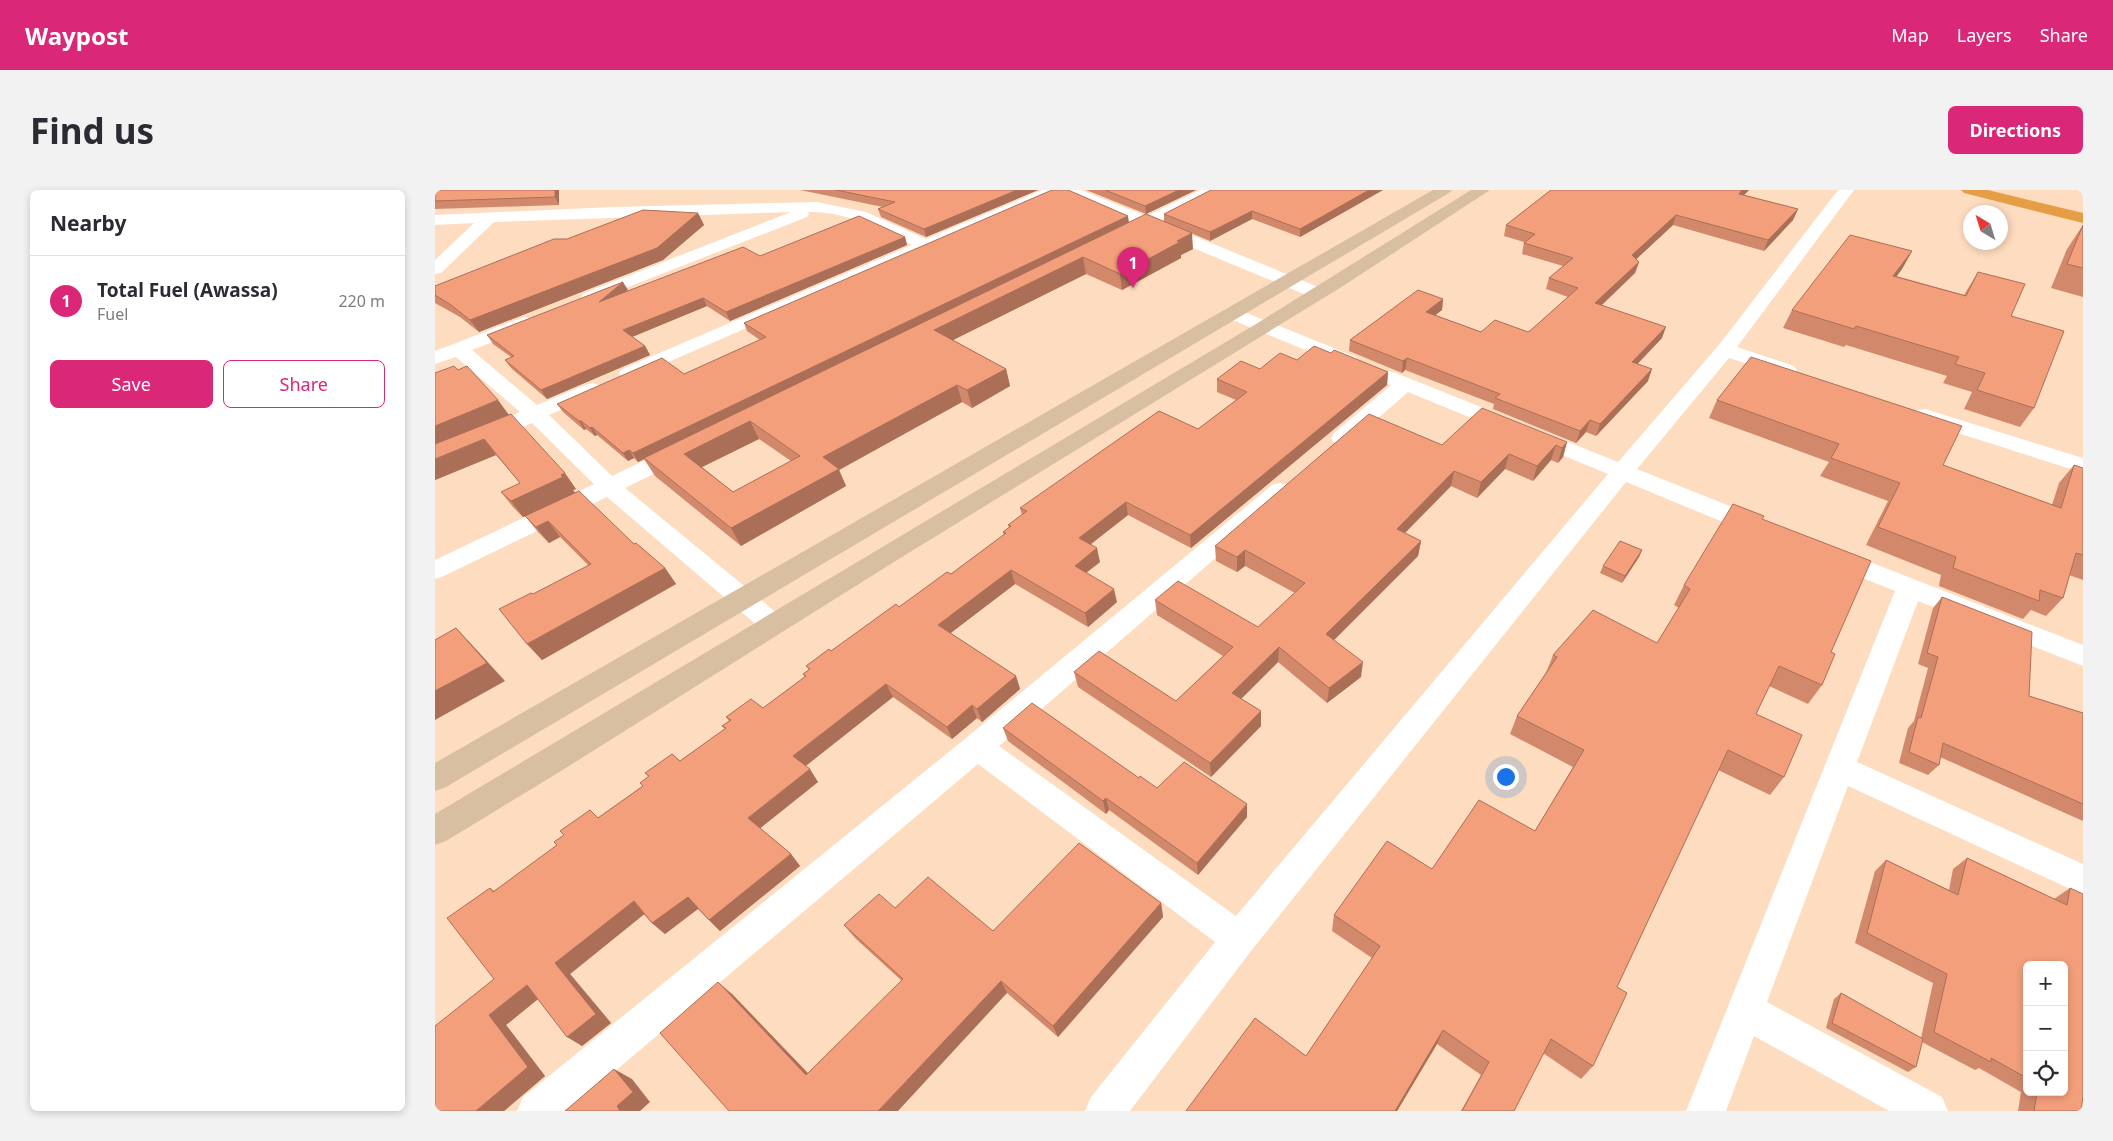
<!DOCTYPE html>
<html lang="en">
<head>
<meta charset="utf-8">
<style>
	:root { --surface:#fff; --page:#f2f2f3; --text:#2b2b33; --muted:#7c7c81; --line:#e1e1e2; --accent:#db2777 }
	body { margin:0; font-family:"Noto Sans",sans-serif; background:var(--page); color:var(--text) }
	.controls { position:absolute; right:15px; bottom:15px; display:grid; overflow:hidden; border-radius:8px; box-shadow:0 2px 8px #0003 }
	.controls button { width:45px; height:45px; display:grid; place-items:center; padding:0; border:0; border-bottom:1px solid var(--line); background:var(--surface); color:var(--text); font:25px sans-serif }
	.compass { position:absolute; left:1528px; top:15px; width:45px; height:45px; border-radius:50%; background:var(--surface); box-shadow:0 2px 8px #0003; rotate:322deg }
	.you { position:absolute; left:1070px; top:586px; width:18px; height:18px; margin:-12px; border:4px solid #fff; border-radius:50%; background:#1a73e8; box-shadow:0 0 0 8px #1a73e833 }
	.badge { display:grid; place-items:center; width:32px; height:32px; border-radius:50%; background:var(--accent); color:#fff; font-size:16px; font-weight:700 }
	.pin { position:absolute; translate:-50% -41px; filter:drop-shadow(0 1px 2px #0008) }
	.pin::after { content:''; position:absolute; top:26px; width:18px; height:15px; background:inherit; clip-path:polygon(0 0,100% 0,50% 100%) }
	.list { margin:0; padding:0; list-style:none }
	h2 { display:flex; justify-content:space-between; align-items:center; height:65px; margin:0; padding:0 20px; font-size:21px }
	h2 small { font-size:16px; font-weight:400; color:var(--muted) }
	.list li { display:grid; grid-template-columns:32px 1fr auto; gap:15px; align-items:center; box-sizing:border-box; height:90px; padding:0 20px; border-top:1px solid var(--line) }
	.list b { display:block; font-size:19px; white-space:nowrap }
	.list p { margin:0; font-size:16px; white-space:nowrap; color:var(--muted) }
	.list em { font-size:16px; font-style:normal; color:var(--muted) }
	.actions { display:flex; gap:10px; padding:15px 20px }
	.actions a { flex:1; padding:11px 0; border:1px solid var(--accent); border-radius:8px; text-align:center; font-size:18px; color:var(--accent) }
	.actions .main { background:var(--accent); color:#fff }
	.icon { flex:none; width:28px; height:28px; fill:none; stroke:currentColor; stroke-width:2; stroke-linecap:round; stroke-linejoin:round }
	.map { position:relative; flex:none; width:1648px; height:921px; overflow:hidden; border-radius:8px }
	header { display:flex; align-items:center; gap:30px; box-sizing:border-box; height:70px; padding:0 25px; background:var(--accent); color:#fff }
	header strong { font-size:24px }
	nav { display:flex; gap:28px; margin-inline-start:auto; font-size:18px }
	.intro { display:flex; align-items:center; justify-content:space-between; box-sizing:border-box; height:120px; padding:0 30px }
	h1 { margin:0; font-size:35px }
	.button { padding:12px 22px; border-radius:8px; background:var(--accent); color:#fff; font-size:18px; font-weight:700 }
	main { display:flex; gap:30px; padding:0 30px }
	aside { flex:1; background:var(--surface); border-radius:8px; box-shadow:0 2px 8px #0003 }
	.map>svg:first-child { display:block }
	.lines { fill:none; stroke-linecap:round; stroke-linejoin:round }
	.minor { fill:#fff; fill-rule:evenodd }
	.secondary { fill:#d9bfa1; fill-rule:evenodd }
	.trunk { fill:#e69e46; fill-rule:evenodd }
	.wall { fill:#d2896b; fill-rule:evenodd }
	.shaded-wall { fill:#ab6f57 }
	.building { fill:#f49f7c; stroke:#ab6f57; fill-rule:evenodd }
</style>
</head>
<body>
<header>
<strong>Waypost</strong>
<nav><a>Map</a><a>Layers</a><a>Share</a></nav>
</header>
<div class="intro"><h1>Find us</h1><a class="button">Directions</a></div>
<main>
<aside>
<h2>Nearby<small></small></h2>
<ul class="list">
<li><span class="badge">1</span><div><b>Total Fuel (Awassa)</b><p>Fuel</p></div><em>220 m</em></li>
</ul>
<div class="actions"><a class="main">Save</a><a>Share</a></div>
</aside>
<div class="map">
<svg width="1648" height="921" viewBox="0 0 1648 921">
	<rect width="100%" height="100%" fill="#fddcbf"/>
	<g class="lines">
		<!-- minor -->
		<path class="minor" d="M607,0H646L711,26L765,0H785L782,3L725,32L888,99L891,103L888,107L882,108L876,107L712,39L692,49H680L678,45L680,41L698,33L626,2L194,189L187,187L184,183L187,179L477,55C444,39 411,21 373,22L374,24L372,27L155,112L149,111L146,107L149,103L356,22L59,32L6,83L0,84V70L39,33L0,35V25L177,17L382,12L431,22L491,49Z
			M1403,0H1419L1302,157L1359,176L1362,180L1359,184L1352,186L1345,184L1294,168L1202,279L1335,332L1338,338L1335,344L1326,346L1317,344L1191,292L816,761L695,921H650L656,907L780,752L543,574L133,921H82L88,907L531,548L837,295L845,293L853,295L857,300L853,305L564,556L801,726L1173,284L973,202L915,253L907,255L899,253L896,248L899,243L956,195L947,191L944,187L947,183L954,181L961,183L1183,272L1283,156Z
			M797,117L921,167L924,171L921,175L914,177L907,175L790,127L788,123L790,119Z
			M89,127L96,129L98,133L96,137L37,160L102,215L150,195L157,193L164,195L167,199L164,203L114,225L177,286L240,256L248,254L256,256L259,261L256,266L190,298L348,428L352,435L348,442L339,445L330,442L172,307L9,386L0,389V370L159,294L97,233L0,274V259L85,222L21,167L0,174V161Z
			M1490,219L1648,268V283L1482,230L1479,225L1482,220Z
			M1399,358L1648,455V476L1483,411L1422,572L1648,674V705L1413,596L1332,812L1507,907L1513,921H1454L1319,846L1291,921H1251L1460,401L1390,373L1386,367L1390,361Z"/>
		<!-- secondary -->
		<path class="secondary" d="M998,0H1017L1014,3L11,597L0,601V573Z
			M1036,0H1055L908,96L467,367L126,581L11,651L0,655V624L821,134Z"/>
		<!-- trunk -->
		<path class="trunk" d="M1526,0H1553L1648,23V33L1529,3Z"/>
	</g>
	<!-- wall -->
	<path class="wall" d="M0,0H124V15L0,19Z
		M365,0H603L491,47L446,27L443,19L448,17Z
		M651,0H761L711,24Z
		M948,0L865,47L817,29L775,51L729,32V24Z
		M1116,0H1314L1309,5L1363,19L1358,30L1329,61L1238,35L1201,69L1204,72L1200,83L1166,116L1227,148L1202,174L1213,191L1161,246L1151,242L1141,253L1058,219L1059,214L970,180L967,183L914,161L915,150L1008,109L1007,120L1000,125L1046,142H1093L1096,140L1133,107L1111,99L1114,88L1128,76L1087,64L1089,52L1069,46L1071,35Z
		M263,23L269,35L228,70L44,142L25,127L0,113V96L132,49Z
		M693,26V33L758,59L746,65V68L687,100L651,84L518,150L571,179L575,196L537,218L527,212L404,280L411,296L306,356L220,286L209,269L203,272L199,268L193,271L162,245L160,246L151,239L149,240L128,222L122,214L249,184L325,150L312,141L309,133ZM324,249L356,271L298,302L267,277Z
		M1648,35V107L1616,98L1632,59Z
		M470,47L472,55L295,131L272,116L197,147L210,156L215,165L112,209L76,178L70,170L76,167L58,154L52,145L193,100L190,102L325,66Z
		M1477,61L1467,79L1461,86L1529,105L1543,82L1576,126L1599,218L1585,237L1529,219L1537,202L1508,193L1512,186L1411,155L1409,157L1348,138L1357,120Z
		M896,163L953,182L952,195L756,358L693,325L656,354L665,372L651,383L682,412L653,437L580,394L515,443L581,486L585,499L547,532L542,528L517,549L458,507L370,576L383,592L325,638L356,664L365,676L285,741L263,719L230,744L217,733L209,724L135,784L176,833L147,856L103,809L71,835L110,886L69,921L59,789L55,698L59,701L208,596L214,587L210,583L245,571L290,539L287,536L294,531L291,527L328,518L370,487L368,484L374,480L371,476L396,461L516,384L569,345L568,342L574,337L573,335L587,325L585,318L763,239L801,210L782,202V189L862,170Z
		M1282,210L1508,275L1617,315L1624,293L1639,275L1648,278V390L1634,385L1628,408L1611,426L1596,420L1588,429L1504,396L1506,385L1431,355L1453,311L1385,286L1394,272L1274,228Z
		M74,225L141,299L138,300L140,303L88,327L78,317L66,302L85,293L61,265L0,290Z
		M1132,252L1128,267L1123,273L1116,270L1098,291L1070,279L1042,308L1016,296L970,343L986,351L983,366L899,450L926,487L892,513L843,472L806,509L826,536L776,587L643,497L639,482L741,511L788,466L722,425L720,410L823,437L860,403L810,376L802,382L781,371L780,356L1007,255Z
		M90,326L199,354L230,378L241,394L107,470L92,454L98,404L154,376L125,347L114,353L103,342Z
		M1327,329L1396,462L1387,495L1373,514L1334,496L1321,524L1349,587L1335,605L1283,580L1182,797L1158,876L1146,889L1108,863L1079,921H1026L1046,885L1002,854L962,921H751L871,866L937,768L897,741L899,725L997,679L1100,641L1138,577L1075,544L1082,526L1111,483L1118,465L1222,453L1244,418L1239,415L1249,395Z
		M1207,360L1204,367L1187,393L1165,383L1168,376Z
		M1507,407L1594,506L1648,523V631L1505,567L1504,575L1493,585L1464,573L1473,538L1479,531L1493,478L1483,474L1498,418Z
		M568,538L704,588L722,598L812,614V627L763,685L674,620L671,624L573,551Z
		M1532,668L1619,709L1635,698L1646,921H1583L1586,902L1544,878L1540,880L1487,852L1481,877L1473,882L1391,838L1399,809L1406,803L1486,848L1498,793L1420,753L1440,681L1451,670L1514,700L1518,679ZM1592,775L1629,902H1592Z
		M726,713L728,727L623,847L572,803L294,921L297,804L373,883L467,791L420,748L409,735L460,718L558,741Z"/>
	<!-- shaded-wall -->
	<path class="shaded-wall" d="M120,0H124V15L120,7Z
		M582,0H603L491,47L489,39Z
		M744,0H761L711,24L710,16Z
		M934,0H948L865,47V39Z
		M1307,0H1314L1300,14L1304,4Z
		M1363,19L1358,30L1329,61L1333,50Z
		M817,21V29L775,51V42Z
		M263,23L269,35L228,70L44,142L35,130Z
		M1241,25L1238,35L1194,76L1197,65Z
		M693,26L694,33L203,272L198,263Z
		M757,43L758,59L746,65V68L687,100L685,84L742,51Z
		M470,47L472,55L295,131L291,122Z
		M1477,61L1467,79L1449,104L1458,86Z
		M648,67L651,84L504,157L499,140Z
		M1204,72L1200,83L1156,125L1160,113Z
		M188,92L193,100L169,121L164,112Z
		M268,108L272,116L192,149L188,140Z
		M1008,109L1007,120L989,134L991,122Z
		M1231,137L1227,148L1193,184L1197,172Z
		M210,156L215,165L112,209L106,200Z
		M972,168L970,180L967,183L968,171Z
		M571,179L575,196L537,218L532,200Z
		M1217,179L1213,191L1161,246L1165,234Z
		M953,182L952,195L756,358L755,345Z
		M522,195L527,212L404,280L411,296L306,356L296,338L388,267Z
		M63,210L74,225L0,257V236Z
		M1155,230L1151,242L1141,253L1145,241Z
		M144,231H146L151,239L149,240Z
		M315,231L324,249L259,281L249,264Z
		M157,237L162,245L160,246L155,238Z
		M49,249L61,265L0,290V269Z
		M1132,252L1128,267L1123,273L1127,258Z
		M1121,255L1116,270L1098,291L1102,276Z
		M194,260L199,268L193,271L188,263Z
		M1074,264L1070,279L1042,308L1046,292Z
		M1019,281L1016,296L959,354L962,339Z
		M130,283L141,299L138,300L140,303L88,327L76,311Z
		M691,312L693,325L647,361L644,348Z
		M113,331L125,347L114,353L101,337Z
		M986,351L983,366L890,459L891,444Z
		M662,358L665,372L642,390L640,376Z
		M810,360V376L802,382V367Z
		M1207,360L1204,367L1187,393L1190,386Z
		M230,378L241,394L107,470L92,454Z
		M576,380L580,394L508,449L503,435Z
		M679,399L682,412L653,437L650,423Z
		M21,438L39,457L70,491L0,530V501Z
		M844,457L843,472L797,518V503Z
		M928,472L926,487L892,513L894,498Z
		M581,486L585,499L547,532L542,519Z
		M451,494L458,507L367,579L358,566Z
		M537,515L542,528L517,549L512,537Z
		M826,521V536L776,587L775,573Z
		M375,579L383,592L323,640L313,628Z
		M671,608L674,620L671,624L668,611Z
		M812,614V627L763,685L762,673Z
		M356,664L365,676L285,741L274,730Z
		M253,707L264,718L230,744L217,733Z
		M199,711L212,722L135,784L176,833L147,856L132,847L120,773Z
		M726,713L728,727L623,847L618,836Z
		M566,791L572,803L463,921H443Z
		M283,792L297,804L384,895L371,885Z
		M92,795L108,805L71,835L110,886L69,921H41L54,825Z
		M1008,840L1002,854L962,921H960Z
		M179,879L197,889L215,912L205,921H185L182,916Z"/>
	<!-- building -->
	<path class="building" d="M0,0H120V7L0,11Z
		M401,0H582L489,39L443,19L460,12Z
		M617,0H633L693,26L198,263L194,260L188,263L157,237L155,238L146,231H144L122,214L227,168L249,184L331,147L309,133Z
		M670,0H744L710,16Z
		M776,0H934L865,39L817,21L775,42L729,24Z
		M1116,0H1307L1304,4L1363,19L1333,50L1241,25L1197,65L1204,72L1160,113L1231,137L1197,172L1217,179L1165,234L1155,230L1145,241L1060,208L1065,204L972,168L968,171L915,150L983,100L1008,109L991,122L1046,142L1060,130L1093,142L1096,140L1143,98L1114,88L1138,68L1089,53L1100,44L1071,35Z
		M208,20L263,23L222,58L35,130L16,115L0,105V96L119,49H132Z
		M711,24L757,43L742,51L745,52L685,84L648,67L499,140L571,179L532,200L522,195L388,267L404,279L296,338L209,268ZM315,231L365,266L298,302L249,264Z
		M424,26L470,47L291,122L268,108L188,140L210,156L106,200L70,170L79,166L52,145L188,92L164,112L308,57L325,66Z
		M1648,35V78L1632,74Z
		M1415,45L1477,61L1458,86L1531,106L1543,82L1590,94L1576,126L1629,141L1599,218L1542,200L1550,183L1520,174L1524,167L1421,136L1419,139L1357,120Z
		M879,156L896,163L899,160L953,182L755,345L691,312L644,348L662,358L640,376L679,399L650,423L576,380L503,435L581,486L542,519L537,515L512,537L451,494L358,566L375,579L313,628L356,664L274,730L253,707L217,733L199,711L120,773L161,824L132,847L92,795L54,825L93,877L41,921H0V836L59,789L12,728L55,698L58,702L122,655L119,652L129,645L125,641L155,620L163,628L208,596L205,593L214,586L210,583L237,564L245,571L291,538L287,536L296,530L291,527L316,509L328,518L371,486L368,484L375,479L371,476L394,459L396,461L461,414L464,417L512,382L516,384L571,343L568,342L576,336L573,335L592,321L585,318L724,221L763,239L812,202L782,189L806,171L825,179L845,163L862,170Z
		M1316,167L1527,236L1508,275L1626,318L1639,275L1648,278V365L1641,363L1628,408L1605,400L1604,411L1518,378L1521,367L1443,337L1465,293L1396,268L1404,254L1282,210Z
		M19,176L23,180L32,176L63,210L0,236V183Z
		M1047,218L1132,252L1127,258L1121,255L1102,276L1074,264L1046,292L1019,281L962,339L986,351L891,444L928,472L894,498L844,457L797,503L826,521L775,573L639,482L664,461L741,511L798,457L720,410L743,391L823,437L870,393L810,360L802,367L780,356L934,224L1007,255Z
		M76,224L130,283L126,285L128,287L76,311L66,302L85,293L49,249L0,269V254Z
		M144,301L199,354L201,353L230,378L92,454L64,419L96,403L98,404L156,374L113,331L101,337L90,326Z
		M1298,314L1329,326L1327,329L1436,371L1396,462L1400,464L1387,495L1344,476L1321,524L1367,545L1349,587L1293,560L1182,797L1192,803L1158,876L1116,849L1079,921H1027L1054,872L1008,840L960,921H751L820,828L871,866L945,756L899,725L952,651L997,679L1044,610L1100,641L1149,560L1082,526L1122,467L1118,465L1158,420L1222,453L1255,399L1249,395Z
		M1185,351L1207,360L1190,386L1168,376Z
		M1507,407L1597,442L1594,506L1648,523V614L1508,553L1504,575L1474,562L1483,527L1486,528L1503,467L1492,463Z
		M21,438L52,473L0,501V450Z
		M597,513L704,588L705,586L722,598L749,572L812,614L762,673L671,608L668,611L568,538Z
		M644,653L726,713L618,836L566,791L443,921H294L225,843L283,792L371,885L468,789L409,735L444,704L460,718L493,687L558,741Z
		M1532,668L1632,715L1635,698L1648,704V906L1646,921H1599L1602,902H1629V775H1592V888L1556,868V872L1499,842L1512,784L1432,743L1451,670L1523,705Z
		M1406,803L1488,849L1481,877L1397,833Z
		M179,879L198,902L182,916L185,921H130Z"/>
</svg>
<div class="controls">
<button>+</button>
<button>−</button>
<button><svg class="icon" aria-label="locate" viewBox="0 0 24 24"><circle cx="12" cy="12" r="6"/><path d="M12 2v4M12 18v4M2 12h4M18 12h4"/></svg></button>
</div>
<svg class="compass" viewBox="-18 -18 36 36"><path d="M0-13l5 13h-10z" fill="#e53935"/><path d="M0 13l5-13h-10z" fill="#7c7c81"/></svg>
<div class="you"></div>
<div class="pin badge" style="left:698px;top:98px">1</div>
</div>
</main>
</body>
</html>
